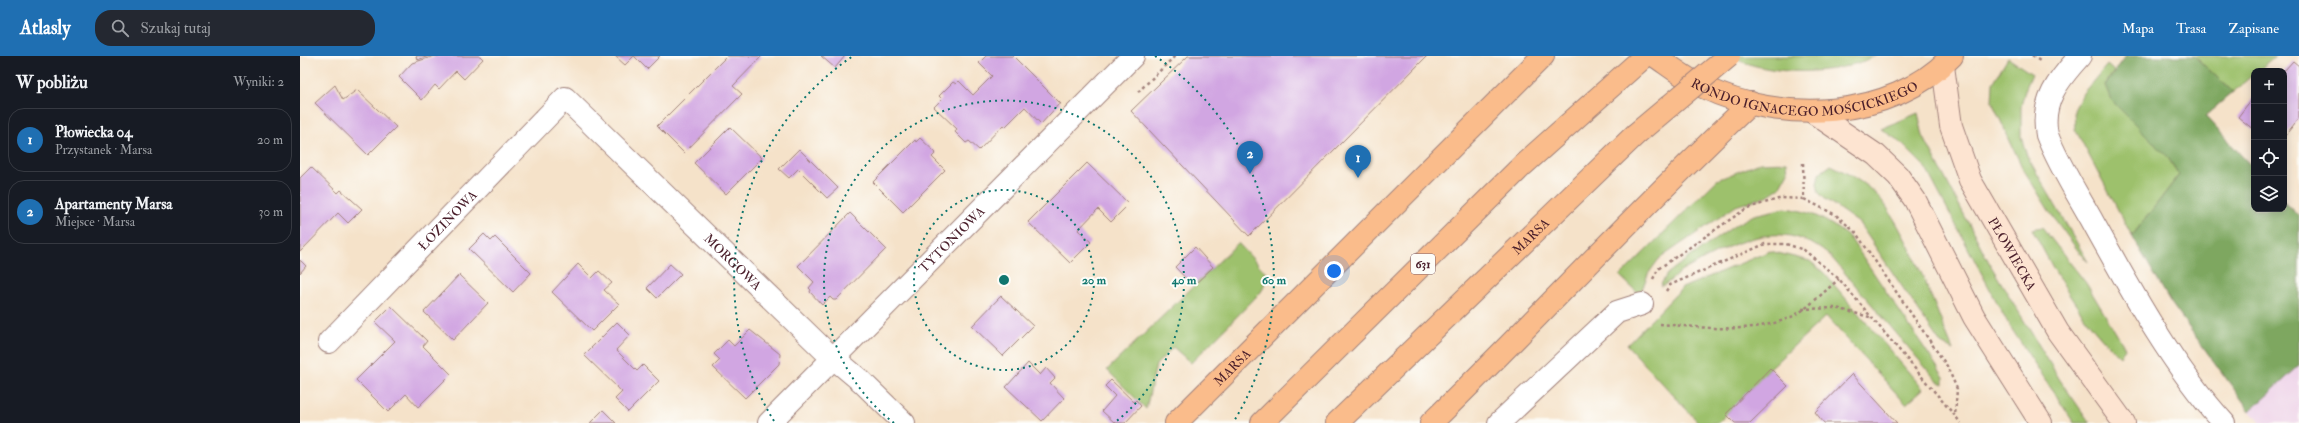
<!DOCTYPE html>
<html lang="pl">
<head>
<meta charset="utf-8">
<style>
	:root { --surface:#171b24; --page:#242831; --text:#f1f3f6; --muted:#9ea1a6; --line:#363941; --accent:#1f6fb2 }
	body { margin:0; font-family:"IM FELL Double Pica",serif; background:var(--page); color:var(--text) }
	.controls { position:absolute; right:12px; top:12px; display:grid; overflow:hidden; border-radius:8px; box-shadow:0 2px 10px #0003 }
	.controls button { width:36px; height:36px; display:grid; place-items:center; padding:0; border:0; border-bottom:1px solid var(--line); background:var(--surface); color:var(--text); font:20px sans-serif }
	.you { position:absolute; left:1034px; top:215px; width:14px; height:14px; margin:-10px; border:3px solid #fff; border-radius:50%; background:#1a73e8; box-shadow:0 0 0 6px #1a73e833 }
	.badge { display:grid; place-items:center; width:26px; height:26px; border-radius:50%; background:var(--accent); color:#fff; font-size:13px; font-weight:700 }
	.pin { position:absolute; translate:-50% -33px; filter:drop-shadow(0 1px 2px #0008) }
	.pin::after { content:''; position:absolute; top:21px; width:14px; height:12px; background:inherit; clip-path:polygon(0 0,100% 0,50% 100%) }
	.list { margin:0; padding:0; list-style:none }
	h2 { display:flex; justify-content:space-between; align-items:center; height:52px; margin:0; padding:0 16px; font-size:17px }
	h2 small { font-size:13px; font-weight:400; color:var(--muted) }
	.list li { display:grid; grid-template-columns:26px 1fr auto; gap:12px; align-items:center; box-sizing:border-box; height:64px; margin:0 8px 8px; padding:0 8px; border:1px solid var(--line); border-radius:16px }
	.list b { display:block; font-size:15px; white-space:nowrap }
	.list p { margin:0; font-size:13px; white-space:nowrap; color:var(--muted) }
	.list em { font-size:13px; font-style:normal; color:var(--muted) }
	.icon { flex:none; width:22px; height:22px; fill:none; stroke:currentColor; stroke-width:2; stroke-linecap:round; stroke-linejoin:round }
	.map { position:relative; flex:none; width:1999px; height:367px; overflow:hidden }
	header { display:flex; align-items:center; gap:24px; box-sizing:border-box; height:56px; padding:0 20px; background:var(--accent); color:#fff }
	header strong { font-size:19px }
	nav { display:flex; gap:22px; margin-inline-start:auto; font-size:14px }
	.search { width:280px; height:36px; background:var(--page); display:flex; align-items:center; gap:10px; box-sizing:border-box; padding:0 14px; border-radius:16px; color:var(--muted); font-size:15px }
	main { display:flex }
	aside { flex:1; background:var(--surface) }
	.map>svg:first-child { display:block }
	.built { fill:#edd0e8 }
	.green { fill:#9dc16c; stroke:#74704c }
	.forest { fill:#7ea760; stroke:#646346 }
	.building { fill:#d1a6e2 }
	.lines { fill:none; stroke-linecap:round; stroke-linejoin:round }
	.minor-casing { stroke:#a0807a; stroke-width:24 }
	.secondary-casing { stroke:#a0807a; stroke-width:24 }
	.primary-casing { stroke:#a0807a; stroke-width:24 }
	.path { stroke:#a0807a; stroke-width:2.5; stroke-dasharray:3 3; stroke-linecap:butt }
	.minor { stroke:#fff; stroke-width:22 }
	.secondary { stroke:#fde4d1; stroke-width:22 }
	.primary { stroke:#fabc8b; stroke-width:22 }
	.primary-bridge-casing { stroke:#a0807a; stroke-width:24; stroke-linecap:butt }
	.primary-bridge { stroke:#fabc8b; stroke-width:22 }
	.ring { fill:none; stroke:#0f766e; stroke-width:2; stroke-dasharray:2 4 }
	.labels { text-anchor:middle; stroke-width:4; stroke-linejoin:round; paint-order:stroke }
	.shield { fill:#fdfcf7; stroke:#806168; stroke-width:1 }
	.shield-label { font-size:12px; font-weight:bold; fill:#4a1f2b }
	.street-label { font-size:13px; fill:#4a1f2b; stroke:#fdfcf7 }
	.centre { fill:#0f766e; stroke:#fdfcf7; stroke-width:2 }
	.ring-label { font-size:12px; text-anchor:middle; font-weight:bold; fill:#0f766e; stroke:#fdfcf7; stroke-width:4; stroke-linejoin:round; paint-order:stroke }
</style>
</head>
<body>
<header>
<strong>Atlasly</strong>
<div class="search"><svg class="icon" aria-label="search" viewBox="0 0 24 24"><circle cx="10" cy="10" r="6"/><path d="M15 15l6 6"/></svg>Szukaj tutaj</div>
<nav><a>Mapa</a><a>Trasa</a><a>Zapisane</a></nav>
</header>
<main>
<aside>
<h2>W pobliżu<small>Wyniki: 2</small></h2>
<ul class="list">
<li><span class="badge">1</span><div><b>Płowiecka 04</b><p>Przystanek · Marsa</p></div><em>20 m</em></li>
<li><span class="badge">2</span><div><b>Apartamenty Marsa</b><p>Miejsce · Marsa</p></div><em>30 m</em></li>
</ul>
</aside>
<div class="map">
<svg width="1999" height="367" viewBox="0 0 1999 367">
	<rect width="100%" height="100%" fill="#fdfcf7"/>
	<filter id="ink" filterUnits="userSpaceOnUse"><feTurbulence type="fractalNoise" baseFrequency=".025" numOctaves="2"/><feDisplacementMap in="SourceGraphic" scale="8" xChannelSelector="R" yChannelSelector="G"/><feConvolveMatrix kernelMatrix="1 2 1 2 8 2 1 2 1" color-interpolation-filters="sRGB"/></filter>
	<filter id="wash" filterUnits="userSpaceOnUse"><feTurbulence type="fractalNoise" baseFrequency=".012" numOctaves="4" result="noise"/><feDisplacementMap in="SourceGraphic" scale="16" xChannelSelector="R" yChannelSelector="G"/><feGaussianBlur stdDeviation="0.9" result="paint"/><feColorMatrix in="noise" values="0 0 0 0 0 0 0 0 0 0 0 0 0 0 0 0 0 1.4 0 .05"/><feComposite in="paint" operator="in"/></filter>
	<g filter="url(#wash)">
		<rect width="100%" height="100%" fill="#f5e2c9"/>
		<!-- built -->
		<path class="built" d="M1999,310V367H1960L1950,355Z"/>
		<!-- green -->
		<path class="green" d="M1429,0H1575C1536,20 1469,21 1429,0Z
			M1894,0H1976L1958,15H1954V18L1933,36Z
			M1708,2L1732,18L1725,34L1721,51V81L1727,100L1788,206L1782,200L1751,158L1722,111L1692,46L1693,27Z
			M1807,9L1814,15L1805,29L1867,100L1879,119L1832,180L1775,73L1774,54L1783,37Z
			M1618,57L1623,80L1691,210L1760,324L1790,367H1774L1709,269L1625,111L1599,85L1581,73Z
			M1487,106L1488,116L1479,132L1467,140L1436,150L1359,203L1348,218L1340,239L1320,220L1417,124L1460,107Z
			M1531,109C1551,119 1573,131 1586,150C1615,194 1633,246 1653,294L1641,288L1559,167L1525,143L1519,137L1517,127L1519,118Z
			M1485,152C1512,155 1529,165 1550,182L1644,321V328L1637,325L1532,202C1481,156 1433,188 1382,215C1375,219 1367,230 1360,230L1367,218L1376,211L1437,168L1454,159Z
			M1742,171L1786,227L1825,292L1820,301C1781,265 1757,220 1732,173Z
			M938,187L969,220L961,236L891,307L873,291L856,309L846,353L807,314Z
			M1470,195L1510,205L1524,217L1623,333L1606,348L1526,260L1470,312L1418,367H1399L1327,289L1382,232Z"/>
		<!-- forest -->
		<path class="forest" d="M1826,0H1894L1933,36L1905,60L1954,113V153H1984V145L1999,161V310L1950,355L1871,247L1832,180L1879,119L1867,100L1811,44L1805,29Z"/>
		<g id="blocks">
			<!-- building -->
			<path class="building" d="M116,0H129L117,4Z
				M135,0H180L183,3L164,23L156,15L139,33L135,29L122,44L99,21L112,7Z
				M315,0H334L325,9Z
				M334,0H360L347,13Z
				M427,0H462L433,30L442,38L384,97L357,70Z
				M521,0H545L535,12Z
				M686,0H713L761,48H759L741,68L725,51L705,71L703,69L679,94L669,85L666,87L655,76L657,73L634,51L642,43L639,40L653,26L656,28L659,25L673,39L692,20L679,7Z
				M888,0H1127L949,180L831,55Z
				M1993,5L1999,10V62L1984,81V15Z
				M35,29L43,44L57,34L96,71L68,99L15,47Z
				M1954,40V74L1938,61Z
				M430,71L462,102L426,138L394,107Z
				M620,82L636,97L632,101L645,114L603,156L573,126L615,84L616,86Z
				M499,93L538,132L527,142L498,113L489,122L479,113Z
				M787,107L829,148L811,166L798,153L778,174L791,186L770,207L728,166Z
				M11,111L38,137L41,134L62,153L48,167L38,157L0,196V122Z
				M550,157L586,193L536,244H533L530,241L522,249L510,236L511,234L509,232L514,226L498,210Z
				M184,178L191,185L195,181L231,217L213,236L169,193Z
				M895,191L913,211L893,230L875,211Z
				M0,204L6,210L0,217Z
				M278,208L292,222L299,215L312,227L304,234L319,248L292,275L252,236Z
				M370,208L381,218L357,242L347,232Z
				M159,219L188,247L153,284L124,256Z
				M701,240L733,270L703,300L672,270Z
				M91,250L127,285L123,290L151,318L118,351L106,338L88,356L56,324L95,285L75,266Z
				M317,266L330,279L316,294L337,315L343,309L359,325L328,356L315,343L322,336L284,299Z
				M450,274L480,298L479,308L445,342L413,311L420,304L414,298L428,284L434,290Z
				M728,307L740,319L746,312L755,322L750,327L764,342L742,365L706,331Z
				M1470,312L1488,330L1450,367H1435L1426,358Z
				M1552,318L1597,367H1524L1515,356Z
				M811,324L834,346L836,344L841,350L825,367H815L802,355L815,340L805,330Z
				M303,354L316,367H290Z"/>
		</g>
	</g>
	<g filter="url(#ink)">
		<use href="#blocks" fill-opacity="0" stroke="#a0807a" stroke-width="1"/>
		<g class="lines">
			<defs>
				<g id="minor">
					<path d="M1780,0C1759,23 1740,46 1747,79C1759,110 1778,139 1794,168C1830,233 1874,313 1924,367"/>
					<path id="s1" d="M29,286L265,42L524,294L561,325L604,367"/>
					<path id="s2" d="M469,367L833,0"/>
					<path d="M1199,367L1317,256L1342,248"/>
				</g>
				<g id="secondary">
					<path id="s3" d="M1643,10L1651,70L1670,124L1758,276L1824,367"/>
					<path d="M1514,57L1576,99L1598,120L1615,144L1674,261L1741,367"/>
				</g>
				<g id="primary">
					<path id="s4" d="M1355,0C1371,11 1386,23 1403,31C1480,68 1591,65 1652,0"/>
					<path id="s5" d="M876,367L1243,0"/>
					<path d="M962,367L1223,109L1345,0"/>
					<path id="s6" d="M1037,367L1336,78"/>
					<path d="M1131,367C1239,262 1341,150 1451,47"/>
				</g>
			</defs>
			<!-- minor casing -->
			<use href="#minor" class="minor-casing"/>
			<!-- secondary casing -->
			<use href="#secondary" class="secondary-casing"/>
			<!-- primary casing -->
			<use href="#primary" class="primary-casing"/>
			<!-- path -->
			<path class="path" d="M1732,0L1740,5
				M838,36L875,0
				M1503,107L1504,143L1536,159L1556,177L1647,310L1657,333L1655,360
				M1353,223L1358,213L1447,152L1482,142L1504,143
				M1366,235L1370,229L1465,188H1486L1504,194L1539,223L1661,367
				M1502,253L1536,252L1573,262
				M1360,268C1402,271 1451,279 1491,261C1504,256 1527,233 1539,223"/>
			<!-- minor -->
			<use href="#minor" class="minor"/>
			<!-- secondary -->
			<use href="#secondary" class="secondary"/>
			<!-- primary -->
			<use href="#primary" class="primary"/>
			<defs>
				<path id="primary-bridge" d="M1336,78L1429,0"/>
			</defs>
			<!-- primary-bridge casing -->
			<use href="#primary-bridge" class="primary-bridge-casing"/>
			<!-- primary-bridge -->
			<use href="#primary-bridge" class="primary-bridge"/>
		</g>
	</g>
	<!-- distance rings -->
	<g class="ring">
		<circle cx="704" cy="224" r="90"/>
		<path d="M594 367A180 180 0 1 1 814 367"/>
		<path d="M474 365A270 270 0 0 1 553 0M855 0A270 270 0 0 1 934 365"/>
	</g>
	<g class="labels">
		<!-- shield labels -->
		<rect class="shield" x="1111" y="198" width="24" height="20" rx="3"/>
		<g class="shield-label">
			<text x="1123" y="212">631</text>
		</g>
		<!-- street labels -->
		<g class="street-label">
			<text dy="5" stroke="none"><textPath href="#s4" startOffset="162">RONDO IGNACEGO MOŚCICKIEGO</textPath></text>
			<text dy="5" stroke="none"><textPath href="#s1" startOffset="170">ŁOZINOWA</textPath></text>
			<text dy="5" stroke="none"><textPath href="#s6" startOffset="269">MARSA</textPath></text>
			<text dy="5" stroke="none"><textPath href="#s2" startOffset="259">TYTONIOWA</textPath></text>
			<text dy="5" stroke="none"><textPath href="#s3" startOffset="203">PŁOWIECKA</textPath></text>
			<text dy="5" stroke="none"><textPath href="#s1" startOffset="574">MORGOWA</textPath></text>
			<text dy="5" stroke="none"><textPath href="#s5" startOffset="79">MARSA</textPath></text>
		</g>
	</g>
	<circle cx="704" cy="224" r="6" class="centre"/>
	<g class="ring-label">
		<text x="794" y="228">20 m</text>
		<text x="884" y="228">40 m</text>
		<text x="974" y="228">60 m</text>
	</g>
</svg>
<div class="controls">
<button>+</button>
<button>−</button>
<button><svg class="icon" aria-label="locate" viewBox="0 0 24 24"><circle cx="12" cy="12" r="6"/><path d="M12 2v4M12 18v4M2 12h4M18 12h4"/></svg></button>
<button><svg class="icon" aria-label="layers" viewBox="0 0 24 24"><path d="M12 4l9 5-9 5-9-5zM3 14l9 5 9-5"/></svg></button>
</div>
<div class="you"></div>
<div class="pin badge" style="left:1058px;top:122px">1</div>
<div class="pin badge" style="left:950px;top:118px">2</div>
</div>
</main>
</body>
</html>
